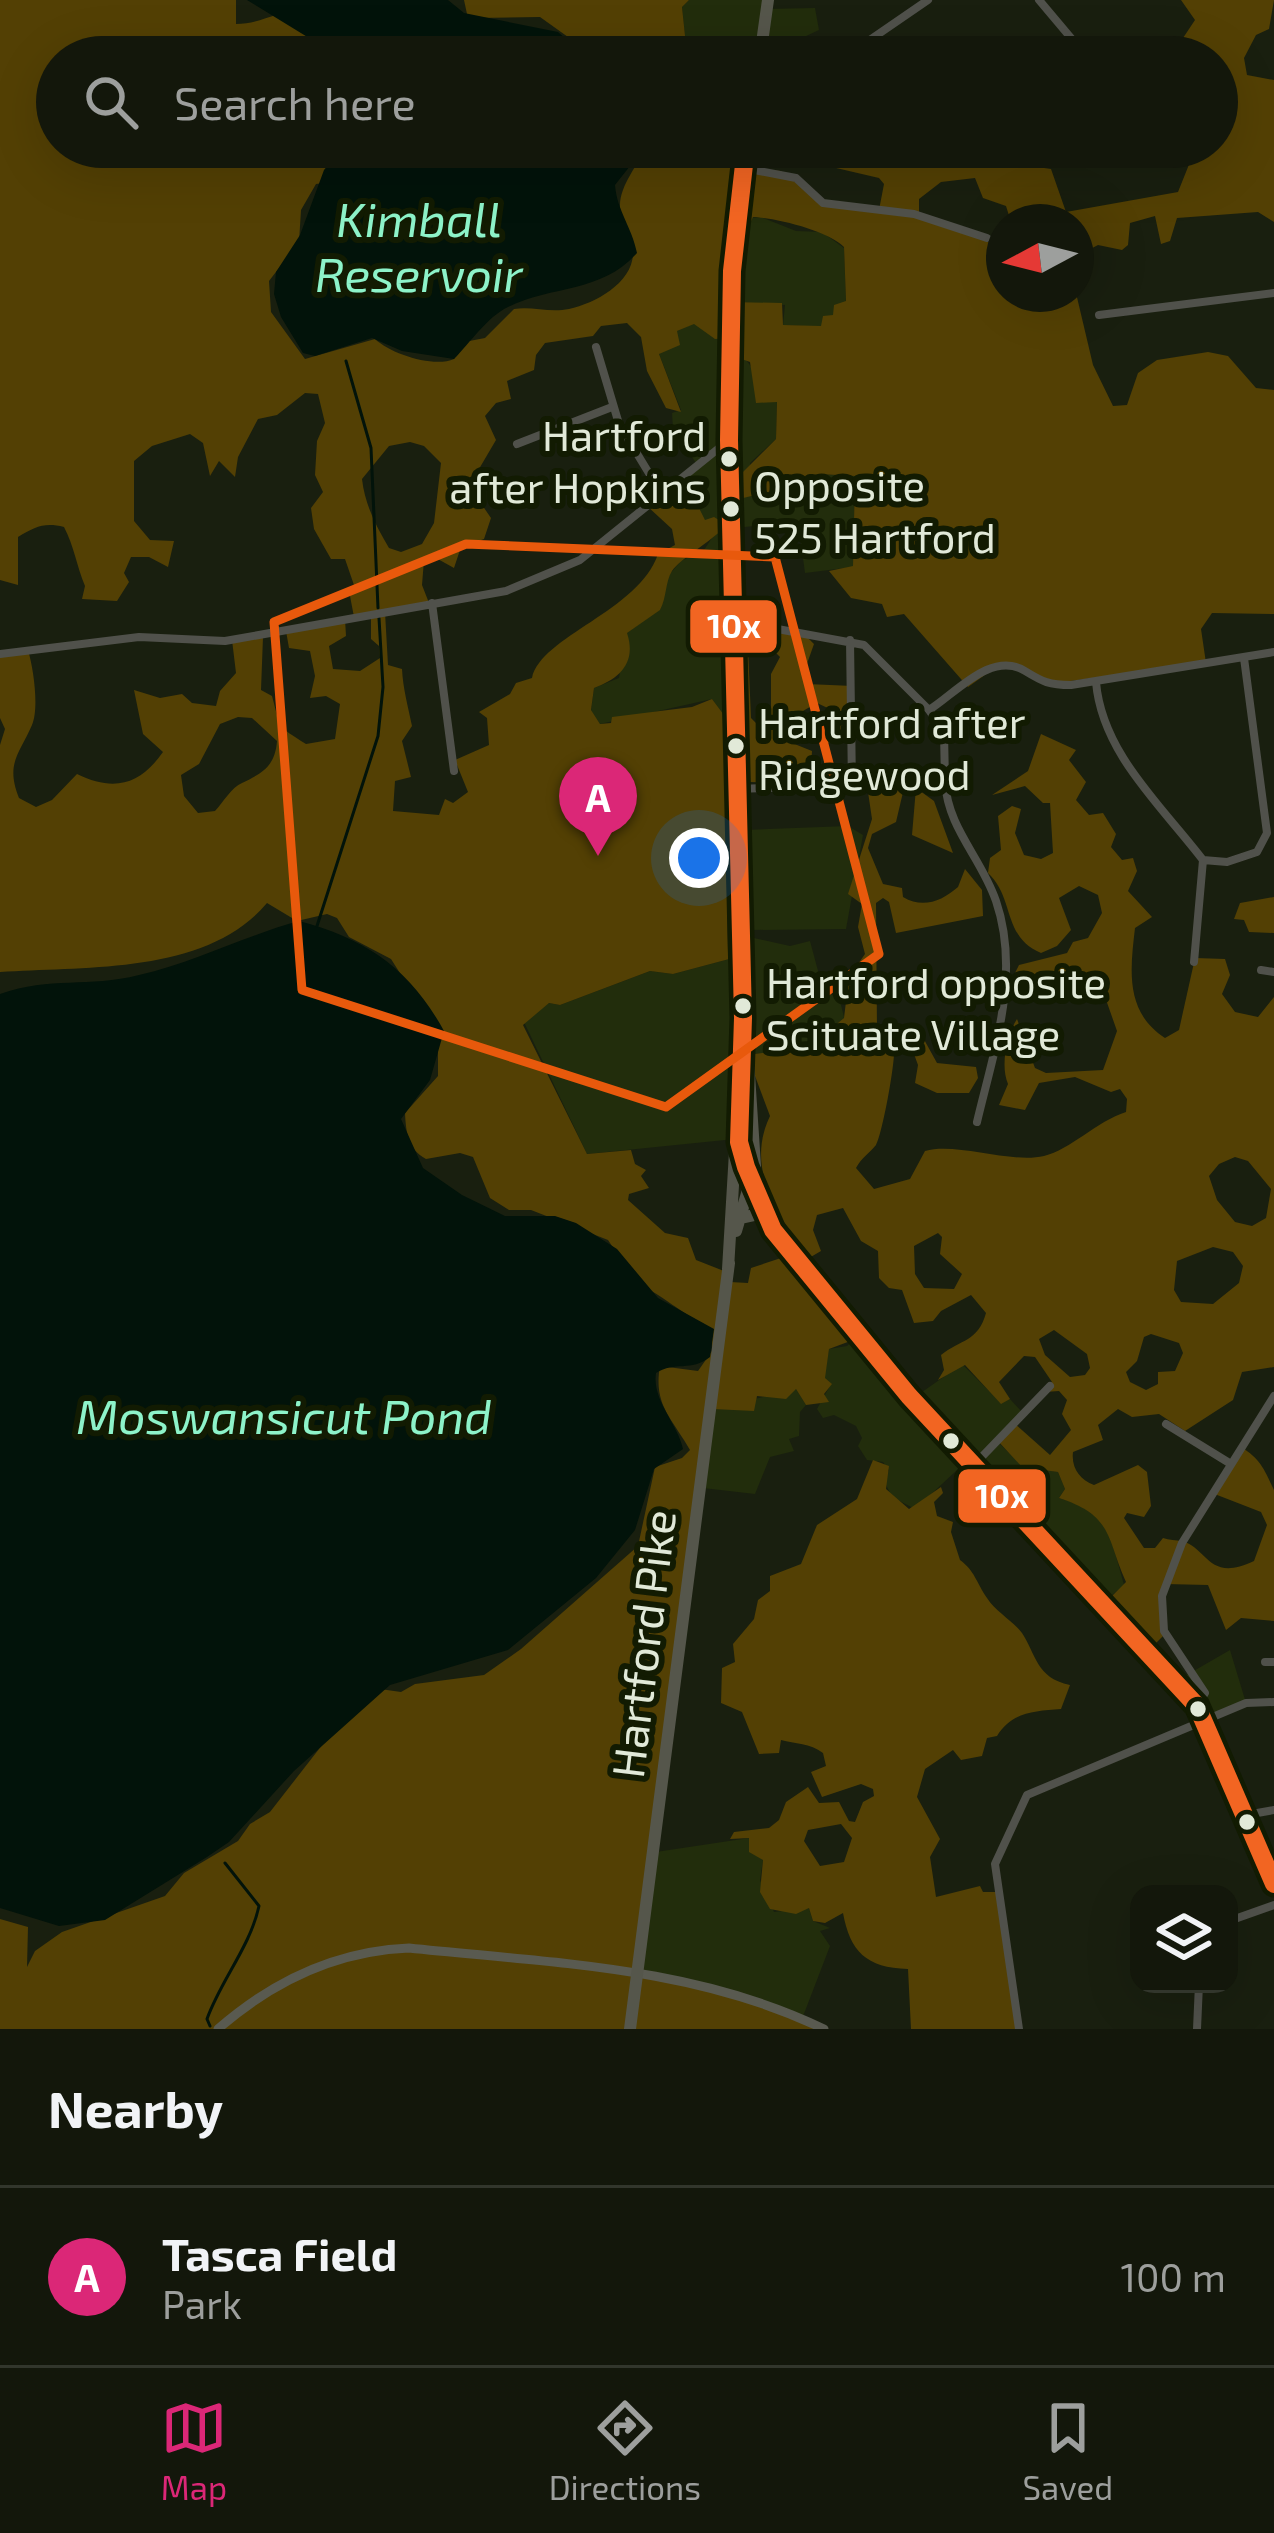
<!DOCTYPE html>
<html lang="en">
<head>
<meta charset="utf-8">
<style>
	:root { --surface:#13170b; --page:#1c2014; --text:#f1f3f6; --muted:#9d9f9d; --line:#32362c; --accent:#db2777 }
	body { margin:0; font-family:"Exo 2",sans-serif; background:var(--page); color:var(--text) }
	.controls { position:absolute; right:36px; bottom:36px; display:grid; overflow:hidden; border-radius:24px; box-shadow:0 12px 48px #0002 }
	.controls button { width:108px; height:108px; display:grid; place-items:center; padding:0; border:0; border-bottom:3px solid var(--line); background:var(--surface); color:var(--text); font:60px sans-serif }
	.compass { position:absolute; left:986px; top:204px; width:108px; height:108px; border-radius:50%; background:var(--surface); box-shadow:0 12px 48px #0002; rotate:263deg }
	.you { position:absolute; left:699px; top:858px; width:42px; height:42px; margin:-30px; border:9px solid #fff; border-radius:50%; background:#1a73e8; box-shadow:0 0 0 18px #1a73e833 }
	.badge { display:grid; place-items:center; width:78px; height:78px; border-radius:50%; background:var(--accent); color:#fff; font-size:39px; font-weight:700 }
	.pin { position:absolute; translate:-50% -99px; filter:drop-shadow(0 3px 6px #0008) }
	.pin::after { content:''; position:absolute; top:63px; width:42px; height:36px; background:inherit; clip-path:polygon(0 0,100% 0,50% 100%) }
	.list { margin:0; padding:0; list-style:none }
	h2 { display:flex; justify-content:space-between; align-items:center; height:156px; margin:0; padding:0 48px; font-size:51px }
	h2 small { font-size:39px; font-weight:400; color:var(--muted) }
	.list li { display:grid; grid-template-columns:78px 1fr auto; gap:36px; align-items:center; box-sizing:border-box; height:180px; padding:0 48px; border-top:3px solid var(--line) }
	.list b { display:block; font-size:45px; white-space:nowrap }
	.list p { margin:0; font-size:39px; white-space:nowrap; color:var(--muted) }
	.list em { font-size:39px; font-style:normal; color:var(--muted) }
	.icon { flex:none; width:66px; height:66px; fill:none; stroke:currentColor; stroke-width:2; stroke-linecap:round; stroke-linejoin:round }
	.map { position:relative; flex:none; width:1274px; height:2029px; overflow:hidden }
	.search { position:absolute; background:var(--surface); box-shadow:0 12px 48px #0002; left:36px; right:36px; top:36px; height:132px; display:flex; align-items:center; gap:30px; box-sizing:border-box; padding:0 42px; border-radius:66px; color:var(--muted); font-size:45px }
	.sheet { height:336px; background:var(--surface) }
	nav { display:flex; justify-content:space-around; align-items:center; box-sizing:border-box; height:168px; border-top:3px solid var(--line); background:var(--surface); font-size:33px; color:var(--muted) }
	nav a { display:grid; justify-items:center; gap:6px }
	nav .on { color:var(--accent) }
	.map>svg:first-child { display:block }
	.built { fill:#222d0c }
	.green { fill:#534004; fill-rule:evenodd }
	.water { fill:#02130a }
	.lines { fill:none; stroke-linecap:round; stroke-linejoin:round }
	.stream { stroke:#02130a; stroke-width:3 }
	.minor { stroke:#50514b; stroke-width:8 }
	.major { stroke:#595a50; stroke-width:9 }
	.highway { stroke:#55564b; stroke-width:12 }
	.bus-1-casing { stroke:#121b02; stroke-width:27 }
	.bus-1 { stroke:#f26522; stroke-width:18 }
	.marked { fill:none; stroke:#e8590c; stroke-width:9; stroke-linejoin:round }
	.bus-dot { fill:#e1e9d8; stroke:#121b02; stroke-width:4.5 }
	.labels { text-anchor:middle; stroke-width:12; stroke-linejoin:round; paint-order:stroke }
	.bus-label { font-size:42px; fill:#e1e9d8; stroke:#121b02; text-anchor:start }
	.street-label { font-size:45px; fill:#e1e9d8; stroke:#121b02 }
	.water-label { font-size:48px; font-style:italic; fill:#8df3c9; stroke:#121b02 }
	.line-badge { stroke:#121b02; stroke-width:4.5 }
	.badge-label { font-size:33px; text-anchor:middle; font-weight:bold; fill:#fff }
</style>
</head>
<body>
<div class="map">
<svg width="1274" height="2029" viewBox="0 0 1274 2029">
	<rect width="100%" height="100%" fill="#191f0f"/>
	<!-- built -->
	<path class="built" d="M689,0H768L767,9L815,8L819,30L804,37L814,38V57H722L720,49L686,46L682,7Z
		M761,217L796,231L822,232L844,248L846,302L822,327L783,325L785,305L730,302L736,219Z
		M694,323L730,338L777,402L776,439L750,463L753,494L819,474L855,476L853,567L805,573L799,528L793,522L735,528L738,716L724,715L712,699L600,724L591,711L594,688L619,678L626,633L660,609L668,576L681,561L704,550L721,524L705,521L675,482L696,463L673,429L672,413L681,410L659,354L677,339V331Z
		M848,826L863,835L846,929L750,930L746,830Z
		M749,937L790,946L810,941L821,982L841,1005L844,1017L834,1044L754,1054Z
		M733,958L735,1139L587,1154L523,1020L549,1003L560,1005L650,971L673,974Z
		M860,1334L915,1397L962,1364L1001,1403L1010,1399L1022,1412L997,1441L1022,1466L1058,1472L1065,1489L1059,1498L1081,1505L1108,1527L1124,1585L1105,1601L969,1459L915,1509L892,1497L884,1481L889,1470L883,1462L867,1460L858,1446L862,1438L856,1426L834,1415L823,1418L817,1409L831,1384L824,1378L829,1349L847,1346Z
		M796,1389L806,1405L800,1412L799,1436L789,1439L794,1451L770,1457L755,1494L703,1488L713,1409Z
		M1230,1650L1246,1703L1208,1720L1178,1680Z
		M749,1838L763,1860L760,1880L774,1912L809,1908L813,1921L830,1928L820,1931L830,1946L802,2019L640,1974L656,1852Z"/>
	<!-- green -->
	<path class="green" d="M0,0H236V24C259,24 278,12 301,7L353,57H57V147H350L324,183L316,184L301,210L299,242L269,281L271,312L305,359L375,339C391,354 434,368 454,359L464,342L485,338L514,309C532,306 549,313 569,309C596,303 635,282 633,250C632,234 619,221 620,205C620,186 638,163 648,147H745L743,168L781,171L822,203L879,210L884,184L879,178L819,164L815,147H848L863,166L887,147H1008L1017,164L1051,169L1066,212L1178,192L1196,147H1217V57H1189L1181,41L1195,20L1181,0H1274L1269,29L1256,35L1244,58L1247,75L1274,80V222L1258,212L1177,218L1170,241L1161,244L1155,216L1130,223L1128,245L1122,250L1098,245L1079,255L1076,271V222H1011L1006,206L983,198L975,178L941,182L919,199V214L986,238L994,251H1004V294L1076,293L1093,365L1113,406L1127,405L1138,373L1157,360L1208,352L1228,356L1256,388L1274,390V614L1212,613L1201,629L1206,663L1048,684L1023,670L996,667L968,687L904,614L887,617L882,604L851,598L829,571L853,566L855,476L819,474L809,482L739,499L743,472L776,439L777,402L756,403L750,362L730,355L729,338L715,339L694,324L677,331L680,345L659,354L681,412L666,408L647,371L641,337L627,323L601,326L593,336L545,343L536,355L534,370L507,381L511,399L496,403L485,416L496,440L469,486L491,518L484,539L461,547L454,568L436,558L424,560L422,585L429,603L385,612L388,665L402,669C403,689 408,706 412,726L402,741L411,777L395,781L393,811L439,815L445,799L453,803L468,792L455,760L489,745L487,718L479,712L510,694L516,683L532,678C541,636 639,611 658,554L675,545L672,529L647,506L675,482L696,502L705,520L714,517L727,525C712,541 681,558 672,571C665,582 667,597 660,610L627,633C637,663 619,679 594,688L591,710L600,724L611,723L612,717L692,707L712,699L724,715L728,952L733,958L673,974L650,971L560,1005L549,1003L523,1025L587,1154L631,1150L635,1164L646,1170L641,1176L649,1188L629,1194L628,1200L665,1233L688,1238L696,1260L729,1273L730,1282L748,1283L751,1268L784,1257L853,1340L829,1349L825,1378L832,1384L824,1394L829,1402L806,1405L796,1389L786,1399L757,1396L754,1411L713,1409L639,1972L680,1978L823,2029H0V1919L28,1927L27,1967L35,1951L62,1932L165,1896L184,1873L238,1841L250,1824L270,1812L326,1740L380,1689L401,1692L415,1684L484,1675L521,1649L638,1546L655,1467L682,1458L690,1450C672,1418 653,1405 660,1366L698,1371L712,1351V1329C687,1318 655,1289 638,1285L608,1240L531,1210H509L490,1198L473,1157L460,1153L426,1159C408,1149 406,1133 405,1113L438,1076V1033L391,959L349,937L337,918L327,914L297,921L267,903C207,975 84,966 0,972V745L5,729L0,718V653L28,650C34,670 39,709 32,725C20,753 5,763 19,798L36,807L52,800L77,774C114,792 140,785 163,752L143,734L134,690L160,698L182,694L192,703L216,706L220,691L236,673L232,640L263,637L261,690L272,696C281,729 276,725 306,744L335,739L340,704L326,696L310,698L315,676L310,651L289,648L286,631L345,619L346,636L329,646L333,669L360,671L380,658L379,646L371,639V615L354,617L350,596L355,588L345,559H331L314,529L311,508L323,492L315,475L317,441L325,423L318,394L305,393L277,415L258,419L238,457L235,477L219,461L210,476L203,443L190,434L152,446L134,461V521L150,540L174,541L168,567L149,557H131L124,573L129,582L117,601L82,599L85,586C77,567 74,546 64,527C44,522 35,527 18,537V585L0,580ZM753,217C777,218 828,231 844,247L846,301L834,305L833,315L823,316L821,326L783,325L782,303L730,302L737,219L751,221ZM410,442L424,446L441,463L434,523L422,544L401,552L389,548C376,526 365,505 362,479L389,446ZM238,717L252,718L277,741C275,767 262,773 242,783C232,787 223,802 215,811L198,813L184,796L181,775L199,764L220,724Z
		M464,0H689L682,7L686,45L721,49L722,57H596L540,17L474,18L467,14Z
		M772,630L808,638L814,644L803,675L807,684L853,686L852,741L824,743L834,711L817,703L794,716L792,743L812,751L810,784L750,782L745,632ZM763,640L780,657L771,674V724L761,728L751,718L748,648Z
		M1041,734L1076,750L1069,760L1086,782L1076,800L1089,815L1103,813L1116,834L1111,847L1122,860L1133,858L1137,871L1128,891L1152,917L1135,928C1130,971 1125,1012 1165,1038L1179,1030L1195,958L1225,959L1230,975L1222,994L1235,1012L1258,1017L1274,997V1367L1242,1372L1233,1400L1185,1431L1159,1414L1132,1417L1118,1409L1098,1425L1103,1440L1073,1452C1071,1468 1080,1480 1094,1485L1138,1465L1147,1472L1151,1506L1144,1517L1127,1513L1124,1518L1144,1548H1155L1163,1538C1169,1540 1176,1540 1182,1541C1208,1548 1208,1583 1254,1561L1267,1525L1261,1512L1212,1493L1241,1447C1261,1459 1265,1471 1274,1490V1621L1241,1618L1226,1630L1208,1585L1165,1584L1164,1635L1150,1649L1106,1602L1126,1582C1106,1538 1114,1516 1059,1498L1065,1489L1058,1472L1022,1467L997,1440L1014,1423L1050,1455L1071,1430L1062,1414L1067,1400L1059,1391L1045,1392L1052,1382L1035,1357L1024,1356L999,1382L1010,1399L1001,1404L965,1365L938,1380L944,1370L941,1355C961,1339 978,1342 986,1313L971,1295L941,1311L933,1321L914,1323L902,1290L889,1288L879,1278L878,1251L861,1241L843,1208L817,1215L813,1230L821,1251L809,1258C777,1215 745,1168 770,1116L755,1076L754,1054L834,1044L832,1028L844,1018L849,977L865,954L858,927L862,904L848,894L872,819L868,792L904,788L896,822L872,834L868,848L883,884L902,888L903,897C923,909 942,901 958,887L965,869L982,890L983,916L896,933L889,902L883,898L876,903L877,1031L894,1047C896,1060 882,1136 876,1145C869,1154 862,1157 856,1168L874,1189L910,1179L925,1151C957,1142 1011,1164 1044,1156C1070,1150 1097,1121 1126,1112L1127,1099L1120,1089L1111,1092L1075,1077L1039,1083L1025,1110L999,1105L1008,1084C1000,1066 1007,1034 1017,1019L1035,1068L1046,1073L1103,1070L1117,1031L1098,977L1014,975L1019,965L1067,953L1073,942L1088,938L1102,913L1098,895L1079,886L1059,898L1071,930L1057,946L1041,953C1002,937 1015,898 988,873L990,858L1001,850L998,816L1012,806L1021,809L1015,833L1024,855L1041,859L1053,853L1050,803H1043L1025,786L992,795L1028,771ZM1235,1157L1248,1161L1271,1189L1266,1218L1252,1226L1235,1222L1217,1200L1209,1176L1219,1164ZM938,1233L942,1237L940,1254L962,1274L954,1289L924,1288L915,1274L914,1246ZM1213,1247L1233,1252L1243,1266L1239,1283L1213,1304L1181,1302L1174,1290L1177,1261ZM1054,1330L1087,1354L1090,1368L1085,1375L1070,1377L1045,1355L1039,1339ZM1151,1334L1179,1343L1183,1353L1175,1371L1158,1372V1384L1146,1390L1130,1382L1126,1372L1137,1361L1144,1337Z
		M916,788L934,801L953,853L912,835Z
		M1274,897V933L1249,932L1244,920L1234,919L1240,903Z
		M916,1025L937,1063L976,1067L978,1078L969,1093H937L915,1083L918,1065L906,1032Z
		M873,1460L889,1466L886,1489L909,1509L941,1487L943,1493L934,1502L937,1516L953,1522L951,1532L960,1560C975,1571 976,1582 987,1598C996,1612 1012,1620 1022,1633C1036,1654 1036,1678 1070,1685L1061,1709C1034,1711 1012,1712 997,1736L987,1738L982,1756L961,1760L953,1750L925,1769L917,1797L940,1839L930,1857L936,1897L980,1886L983,1892H1000L1021,2029H911L908,1969C866,1968 850,1951 843,1913L825,1923L813,1921L809,1908L796,1914L770,1909L760,1892L763,1860L749,1852V1838L730,1839L734,1832L769,1828L779,1820L786,1802L808,1787L819,1803L839,1802L849,1821L855,1822L863,1802L874,1796L873,1789L861,1784L822,1797L811,1772L826,1766L823,1753C810,1743 795,1744 781,1740L779,1753L759,1754L742,1712L721,1703L722,1668L735,1662L733,1644L754,1619L758,1600L770,1591V1576L801,1564L817,1525L857,1499ZM841,1824L852,1838L844,1862L820,1866L804,1841L808,1830Z"/>
	<!-- water -->
	<path class="water" d="M247,0H448L464,13L558,32L586,57H340Z
		M343,147H645L615,185C617,211 632,227 637,253C602,293 553,285 508,307C487,317 470,343 454,359L402,351L372,338L315,356L303,353L281,317L274,294L276,272L300,235L324,170Z
		M299,921C367,939 410,969 444,1031L430,1080L401,1119L423,1168L462,1195L505,1216H555L576,1223L617,1249L658,1298L714,1329L710,1357C691,1372 675,1361 656,1373C652,1401 677,1422 683,1449L654,1469L635,1530L596,1578L508,1650L390,1685L294,1771L229,1842L207,1857L105,1920L59,1926L0,1908V994C51,976 88,988 139,975C195,962 244,936 299,921Z"/>
	<g class="lines">
		<!-- stream -->
		<path class="stream" d="M346,361L371,448L378,608
			M317,926L378,736L383,687L379,618
			M210,2026L207,2019C221,1980 250,1947 259,1906L225,1863"/>
		<!-- minor -->
		<path class="minor" d="M1039,0L1087,57
			M845,57L928,0
			M744,168L796,178L823,203L914,214L987,238
			M1099,315L1274,293
			M596,347L619,424L661,493
			M517,444L612,407
			M432,603L454,771
			M734,621L864,645L929,710L944,732L945,782L738,789
			M850,640L852,786
			M0,654L139,637L225,641L506,591L580,560L729,440
			M1096,682C1102,753 1161,805 1203,860L1227,862L1257,852L1267,833L1244,658
			M929,710C956,693 992,650 1025,671C1043,682 1049,685 1071,685L1274,652
			M945,782C948,829 981,857 996,901C1021,974 994,1050 977,1122
			M1194,962L1203,860
			M1261,970L1274,972
			M1166,1424L1231,1464
			M973,1466L1050,1386
			M1265,1662H1274
			M1197,1706L1205,1693L1164,1631L1162,1596L1182,1543L1274,1396
			M1246,1815L1274,1810
			M1229,1921L1274,1905
			M1019,2029L995,1864L1027,1795L1246,1703L1274,1702
			M1197,2029L1199,1984"/>
		<!-- major -->
		<path class="major" d="M739,1142L759,1207L787,1251L933,1424L1197,1706L1274,1884
			M755,1166L769,1207L800,1258
			M218,2029C273,1981 335,1951 409,1948C550,1963 694,1966 824,2029"/>
		<!-- highway -->
		<path class="highway" d="M760,57L768,0
			M741,1218L763,1213
			M736,1231L755,1166L747,1044
			M728,1269L743,1018L729,440L731,300L746,147
			M630,2029L729,1263"/>
		<defs>
			<path id="bus-1" d="M746,147L732,271L729,440L743,1018L739,1142L746,1167L773,1230L909,1396L1197,1706L1274,1884"/>
		</defs>
		<!-- bus-1 casing -->
		<use href="#bus-1" class="bus-1-casing"/>
		<!-- bus-1 -->
		<use href="#bus-1" class="bus-1"/>
	</g>
	<!-- marked area -->
	<path class="marked" d="M466,544L775,557L879,954L666,1107L302,990L274,622Z"/>
	<!-- markers -->
	<g class="bus-dot">
		<circle cx="729" cy="459" r="10"/>
		<circle cx="731" cy="509" r="10"/>
		<circle cx="736" cy="746" r="10"/>
		<circle cx="743" cy="1006" r="10"/>
		<circle cx="951" cy="1441" r="10"/>
		<circle cx="1198" cy="1709" r="10"/>
		<circle cx="1247" cy="1822" r="10"/>
	</g>
	<g class="labels">
		<!-- bus labels -->
		<g class="bus-label">
			<text x="706" y="451" text-anchor="end">Hartford<tspan x="706" dy="52">after Hopkins</tspan></text>
			<text x="754" y="501">Opposite<tspan x="754" dy="52">525 Hartford</tspan></text>
			<text x="758" y="738">Hartford after<tspan x="758" dy="52">Ridgewood</tspan></text>
			<text x="766" y="998">Hartford opposite<tspan x="766" dy="52">Scituate Village</tspan></text>
		</g>
		<!-- street labels -->
		<g class="street-label">
			<text transform="translate(644 1644) rotate(-83)" y="16">Hartford Pike</text>
		</g>
		<!-- water labels -->
		<g class="water-label">
			<text x="419" y="237">Kimball<tspan x="419" dy="55">Reservoir</tspan></text>
			<text x="284" y="1434">Moswansicut Pond</text>
		</g>
	</g>
	<g class="line-badge">
		<rect x="688" y="598" width="91" height="57" rx="12" fill="#f26522"/>
		<rect x="956" y="1467" width="92" height="58" rx="12" fill="#f26522"/>
	</g>
	<g class="badge-label">
		<text x="734" y="638">10x</text>
		<text x="1002" y="1508">10x</text>
	</g>
</svg>
<div class="controls">
<button><svg class="icon" aria-label="layers" viewBox="0 0 24 24"><path d="M12 4l9 5-9 5-9-5zM3 14l9 5 9-5"/></svg></button>
</div>
<svg class="compass" viewBox="-18 -18 36 36"><path d="M0-13l5 13h-10z" fill="#e53935"/><path d="M0 13l5-13h-10z" fill="#9d9f9d"/></svg>
<div class="you"></div>
<div class="pin badge" style="left:598px;top:856px">A</div>
<div class="search"><svg class="icon" aria-label="search" viewBox="0 0 24 24"><circle cx="10" cy="10" r="6"/><path d="M15 15l6 6"/></svg>Search here</div>
</div>
<section class="sheet">
<h2>Nearby<small></small></h2>
<ul class="list">
<li><span class="badge">A</span><div><b>Tasca Field</b><p>Park</p></div><em>100 m</em></li>
</ul>
</section>
<nav>
<a class="on"><svg class="icon" aria-label="map" viewBox="0 0 24 24"><path d="M3 6l6-2 6 2 6-2v14l-6 2-6-2-6 2zM9 4v14M15 6v14"/></svg>Map</a>
<a><svg class="icon" aria-label="directions" viewBox="0 0 24 24"><path d="M12 3l9 9-9 9-9-9zM9 14v-3h6M13 9l2 2-2 2"/></svg>Directions</a>
<a><svg class="icon" aria-label="saved" viewBox="0 0 24 24"><path d="M7 4h10v16l-5-4-5 4z"/></svg>Saved</a>
</nav>
</body>
</html>
